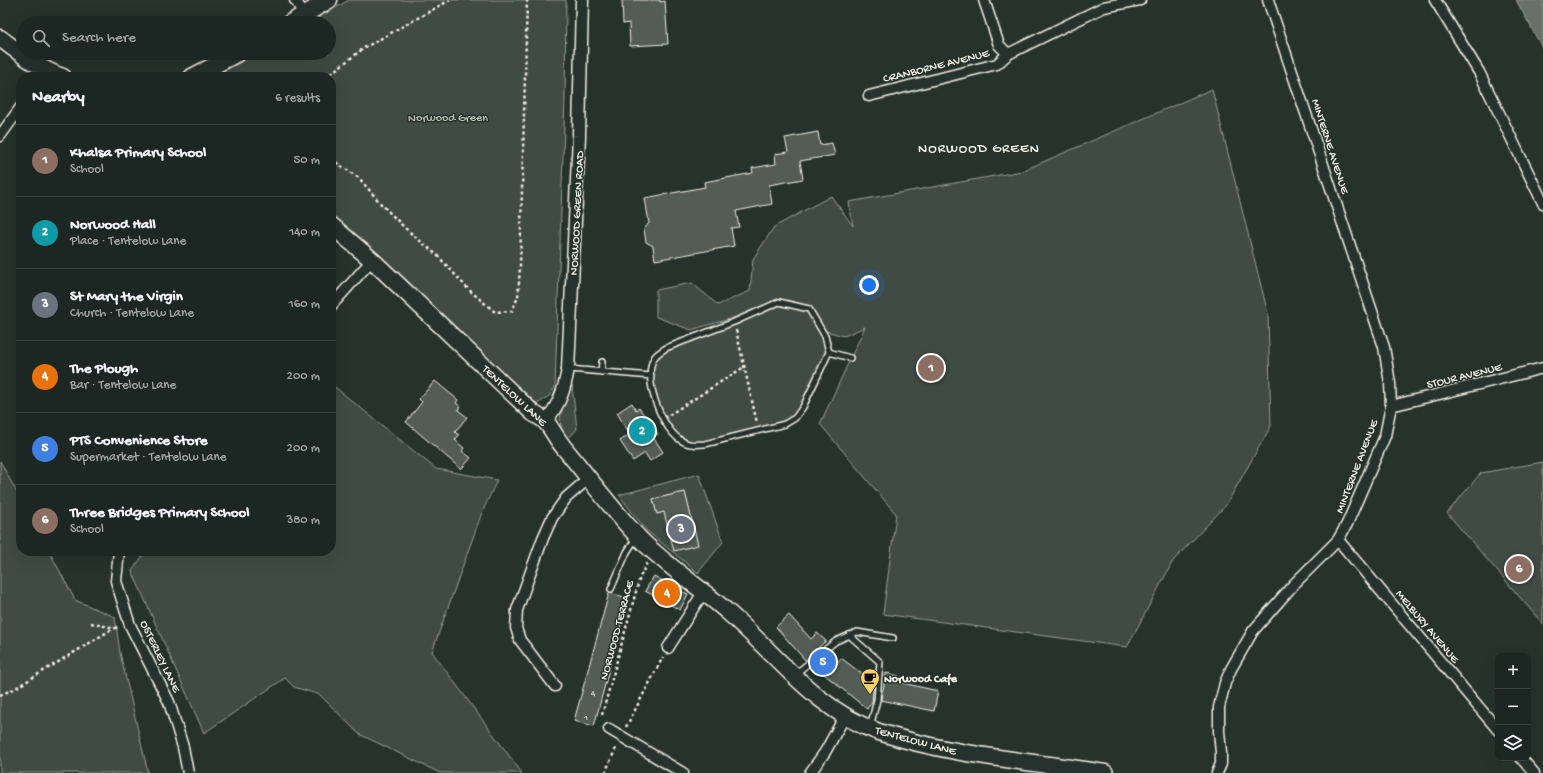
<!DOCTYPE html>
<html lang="en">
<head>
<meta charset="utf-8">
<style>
	:root { --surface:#1c2622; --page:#29322f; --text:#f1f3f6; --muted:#a0a5a5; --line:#3a4340; --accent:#ffd166 }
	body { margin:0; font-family:"Gochi Hand",sans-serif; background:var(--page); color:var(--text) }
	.controls { position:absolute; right:12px; bottom:12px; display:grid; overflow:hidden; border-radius:8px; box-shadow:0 4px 16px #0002 }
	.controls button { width:36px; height:36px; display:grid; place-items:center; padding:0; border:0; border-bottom:1px solid var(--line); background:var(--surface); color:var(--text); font:20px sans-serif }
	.you { position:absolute; left:869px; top:285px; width:14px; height:14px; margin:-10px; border:3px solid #fff; border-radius:50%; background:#1a73e8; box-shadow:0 0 0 6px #1a73e833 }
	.badge { display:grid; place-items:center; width:26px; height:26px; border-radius:50%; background:var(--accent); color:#fff; font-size:13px; font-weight:700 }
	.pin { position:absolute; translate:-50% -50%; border:2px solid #fff; box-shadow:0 1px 4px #0006 }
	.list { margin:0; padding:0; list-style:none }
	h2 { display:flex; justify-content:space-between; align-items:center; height:52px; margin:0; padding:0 16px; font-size:17px }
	h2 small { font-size:13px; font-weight:400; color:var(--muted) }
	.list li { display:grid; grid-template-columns:26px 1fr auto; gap:12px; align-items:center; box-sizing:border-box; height:72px; padding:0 16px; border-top:1px solid var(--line) }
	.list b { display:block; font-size:15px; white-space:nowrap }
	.list p { margin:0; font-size:13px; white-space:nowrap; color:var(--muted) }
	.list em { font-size:13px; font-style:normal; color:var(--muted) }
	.icon { flex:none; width:22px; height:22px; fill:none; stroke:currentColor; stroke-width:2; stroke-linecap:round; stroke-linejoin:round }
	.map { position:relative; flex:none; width:1543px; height:773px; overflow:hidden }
	.search { position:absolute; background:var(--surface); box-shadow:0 4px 16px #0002; left:16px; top:16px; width:320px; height:44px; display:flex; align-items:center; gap:10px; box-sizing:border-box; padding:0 14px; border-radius:22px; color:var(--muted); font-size:15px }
	.panel { position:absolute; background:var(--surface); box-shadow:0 4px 16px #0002; left:16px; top:72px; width:320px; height:484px; border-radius:16px }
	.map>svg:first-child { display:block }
	.green { fill:#414b45; stroke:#9a9e96; fill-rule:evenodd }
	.water { fill:#676f68; stroke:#9fa39b }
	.building { fill:#525c55; stroke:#f4f1e8 }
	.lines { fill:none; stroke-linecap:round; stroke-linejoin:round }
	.service-casing { stroke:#f4f1e8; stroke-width:8 }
	.minor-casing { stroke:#f4f1e8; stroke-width:13 }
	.tertiary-casing { stroke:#f4f1e8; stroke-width:15 }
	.primary-casing { stroke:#f4f1e8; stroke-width:19 }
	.path { stroke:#f4f1e8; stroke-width:2.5; stroke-dasharray:3 3; stroke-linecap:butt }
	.service { stroke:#26332d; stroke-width:5 }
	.minor { stroke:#26332d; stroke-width:10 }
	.tertiary { stroke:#26332d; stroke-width:12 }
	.primary { stroke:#26332d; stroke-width:16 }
	.labels { text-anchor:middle; stroke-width:3; stroke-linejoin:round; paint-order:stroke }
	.number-label { font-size:10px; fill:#ccccc3 }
	.street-label { font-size:12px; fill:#f4f1e8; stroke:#26332d }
	.park-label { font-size:12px; fill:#bebfb7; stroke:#26332d }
	.poi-label { font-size:12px; font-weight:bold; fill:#f4f1e8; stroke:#26332d; text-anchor:start }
	.quarter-label { font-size:14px; letter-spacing:1px; fill:#f4f1e8; stroke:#26332d }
</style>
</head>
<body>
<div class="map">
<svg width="1543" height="773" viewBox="0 0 1543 773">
	<rect width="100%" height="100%" fill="#26332d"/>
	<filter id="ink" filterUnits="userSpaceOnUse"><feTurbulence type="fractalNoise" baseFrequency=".025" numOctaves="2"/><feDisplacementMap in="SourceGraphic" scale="8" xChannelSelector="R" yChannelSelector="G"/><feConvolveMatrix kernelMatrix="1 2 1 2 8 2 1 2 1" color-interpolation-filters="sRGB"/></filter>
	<g filter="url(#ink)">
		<!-- green -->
		<path class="green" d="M349,0H566L565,97L555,387L549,396L539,403L530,401L456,327L331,214V77H220L224,71L256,53H329V23H309Z
			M1212,89L1268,314L1271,426L1226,505L1173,561L1127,647L883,614L896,514L820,424L865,327L844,336L822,330L829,352L804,407L785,424L694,445L674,435L657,408L651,366L659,352L760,310L691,330L656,317V290L692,283L718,305L750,291L753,259L774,227L831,196L853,226L849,202L1022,171Z
			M331,384L436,469L497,480L481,515L432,652L522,773H440L359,734L320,695L294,687L285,678L204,733L132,571L146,551H331Z
			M572,385L577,429L568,439C552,421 565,404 572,385Z
			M0,461L21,500V551H49L75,600L115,617L120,653L148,773H0Z
			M1543,462V624L1447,513L1481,473Z
			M699,474L723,542L698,573L646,530L619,495ZM685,492L698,545L664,512L657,514L653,499Z"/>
		<!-- water -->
		<path class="water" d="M1516,0H1543V49Z"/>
		<!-- building -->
		<path class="building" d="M622,0H660V2L665,1L668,44L630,46L629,23L623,24Z
			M818,132L820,145L832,143L835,155L800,161L803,179L769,185L772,204L736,211L739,227L731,228L734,246L655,260L653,246L646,242L644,229L649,223L645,198L705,187L704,182L753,173L752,168L776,164L775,154L788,152L785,138Z
			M435,381L458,400L456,403L460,406L458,410L467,417L455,432L459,435L455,440L464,448L462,451L471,458L461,469L406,422L422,402L419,399Z
			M632,403L636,410L639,408L658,434L653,437L663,452L650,461L645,453L633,461L620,441L630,434L617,413Z
			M685,492L698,545L674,551L664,512L657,514L653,499Z
			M654,576L672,586L674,583L683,588L681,591L688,594L680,610L645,591Z
			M609,593L628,598L594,726L574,721Z
			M789,615L811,639L817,633L826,641L819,647L820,649L807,659L805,660L776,627Z
			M826,654L837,663L841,658L874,683L872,702L867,709L813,665Z
			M886,673L899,676L898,682L938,691L934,711L881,700L882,690H883Z"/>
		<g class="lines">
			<defs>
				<path id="service" d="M829,352L825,336L809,309L779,302L734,322L666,348C662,351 657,353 654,358C642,378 662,432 684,442C690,446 698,444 705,444L785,424L795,418L803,407L829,352L850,358
					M569,369L651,376
					M601,372L602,362
					M611,589L627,552L636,538
					M849,635L880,662L877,700L870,727
					M794,675L836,641L857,632L893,638"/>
				<path id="minor" d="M295,0L305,15
					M984,0L999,45L1008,54
					M1435,0L1479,72L1543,203
					M869,96L997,64L1008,54L1104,7L1140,0
					M0,136L21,107
					M331,306L372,260
					M1391,406L1543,368
					M1338,540L1498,730
					M119,551L116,581L130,625L169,702L183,747L188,773
					M668,648L704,591
					M555,686L520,640L516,628L517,610L543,538L552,518L566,498L589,478
					M609,729L683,773
					M1521,758L1534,773
					M810,773L825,752L845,716
					M1217,773L1221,764V753L1219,731V707L1225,683L1231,669L1253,631L1294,584L1338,540L1347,524L1385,436L1391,406L1390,383L1384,347L1268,0"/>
				<path id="tertiary" d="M546,421C560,403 564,391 568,369L579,136L582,0"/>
				<path id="primary" d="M290,23L329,0
					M0,38C20,53 39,69 63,77
					M192,77L238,53
					M331,225L372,260L533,413C537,416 544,419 547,423C553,431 558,441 565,449C590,479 613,511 640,539C668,567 701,588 730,614C777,655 817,711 879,732C952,756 1030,761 1105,773"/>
			</defs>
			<!-- service casing -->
			<use href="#service" class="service-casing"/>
			<!-- minor casing -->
			<use href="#minor" class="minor-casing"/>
			<!-- tertiary casing -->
			<use href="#tertiary" class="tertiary-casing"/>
			<!-- primary casing -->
			<use href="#primary" class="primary-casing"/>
			<!-- path -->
			<path class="path" d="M326,77L364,48L450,0
				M331,159L359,178L382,205L405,228L438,256L469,290L495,312L512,311L518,297L520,266L527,0
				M736,330L757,423
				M669,415L744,367
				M91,623L114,628H120
				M0,695L14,689L114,628
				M602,715L640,577L647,563
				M626,727L663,657
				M605,773L617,746"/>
			<!-- service -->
			<use href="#service" class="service"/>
			<!-- minor -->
			<use href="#minor" class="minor"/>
			<!-- tertiary -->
			<use href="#tertiary" class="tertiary"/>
			<!-- primary -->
			<use href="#primary" class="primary"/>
		</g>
	</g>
	<!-- icons -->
	<defs>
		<symbol id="cafe-pin" viewBox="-11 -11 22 30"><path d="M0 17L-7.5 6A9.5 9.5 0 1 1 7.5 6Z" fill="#ffd166" stroke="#26332d"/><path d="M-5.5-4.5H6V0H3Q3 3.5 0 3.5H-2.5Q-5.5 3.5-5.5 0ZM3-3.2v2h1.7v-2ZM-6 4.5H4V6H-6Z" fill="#111"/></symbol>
	</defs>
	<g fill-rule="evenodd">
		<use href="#cafe-pin" x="859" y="667" width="22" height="30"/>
	</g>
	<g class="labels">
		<!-- number labels -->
		<g class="number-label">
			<text x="593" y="696">4</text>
			<text x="586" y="720">1</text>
		</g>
		<!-- street labels -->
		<g class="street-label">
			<text transform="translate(936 65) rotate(-14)" y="4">CRANBORNE AVENUE</text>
			<text transform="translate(1331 146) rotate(72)" y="4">MINTERNE AVENUE</text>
			<text transform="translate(576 213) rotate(-87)" y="4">NORWOOD GREEN ROAD</text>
			<text transform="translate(1464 375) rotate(-14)" y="4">STOUR AVENUE</text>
			<text transform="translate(515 395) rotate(43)" y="4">TENTELOW LANE</text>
			<text transform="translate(1356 466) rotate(-69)" y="4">MINTERNE AVENUE</text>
			<text transform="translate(1428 626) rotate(50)" y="4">MELBURY AVENUE</text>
			<text transform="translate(616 630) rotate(-75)" y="4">NORWOOD TERRACE</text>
			<text transform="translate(161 656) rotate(64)" y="4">OSTERLEY LANE</text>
			<text transform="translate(916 740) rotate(15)" y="4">TENTELOW LANE</text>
		</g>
		<!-- park labels -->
		<g class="park-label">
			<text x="448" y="121">Norwood Green</text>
		</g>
		<!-- poi labels -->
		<g class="poi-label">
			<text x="884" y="682">Norwood Cafe</text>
		</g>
		<!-- quarter labels -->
		<g class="quarter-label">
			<text x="979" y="152">NORWOOD GREEN</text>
		</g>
	</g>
</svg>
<div class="controls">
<button>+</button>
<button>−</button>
<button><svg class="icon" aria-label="layers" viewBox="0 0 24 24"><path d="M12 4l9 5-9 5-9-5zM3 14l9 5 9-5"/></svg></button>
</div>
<div class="you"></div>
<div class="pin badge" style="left:931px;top:368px;background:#8d6e63">1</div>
<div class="pin badge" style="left:642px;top:431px;background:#0f9aa8">2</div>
<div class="pin badge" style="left:681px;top:529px;background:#6b7280">3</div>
<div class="pin badge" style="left:667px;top:593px;background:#e8710a">4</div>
<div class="pin badge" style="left:823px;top:662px;background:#3f7fe0">5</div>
<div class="pin badge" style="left:1519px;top:569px;background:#8d6e63">6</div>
<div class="search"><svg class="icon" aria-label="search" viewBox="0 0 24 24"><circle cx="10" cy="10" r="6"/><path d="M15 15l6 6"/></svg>Search here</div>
<section class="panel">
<h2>Nearby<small>6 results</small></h2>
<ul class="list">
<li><span class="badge" style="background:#8d6e63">1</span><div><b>Khalsa Primary School</b><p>School</p></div><em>50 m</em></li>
<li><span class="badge" style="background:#0f9aa8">2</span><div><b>Norwood Hall</b><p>Place · Tentelow Lane</p></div><em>140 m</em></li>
<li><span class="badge" style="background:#6b7280">3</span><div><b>St Mary the Virgin</b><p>Church · Tentelow Lane</p></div><em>160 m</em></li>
<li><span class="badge" style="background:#e8710a">4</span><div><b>The Plough</b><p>Bar · Tentelow Lane</p></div><em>200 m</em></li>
<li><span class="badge" style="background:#3f7fe0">5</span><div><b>PTS Convenience Store</b><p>Supermarket · Tentelow Lane</p></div><em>200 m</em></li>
<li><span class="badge" style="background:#8d6e63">6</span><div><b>Three Bridges Primary School</b><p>School</p></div><em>380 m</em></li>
</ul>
</section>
</div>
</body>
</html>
